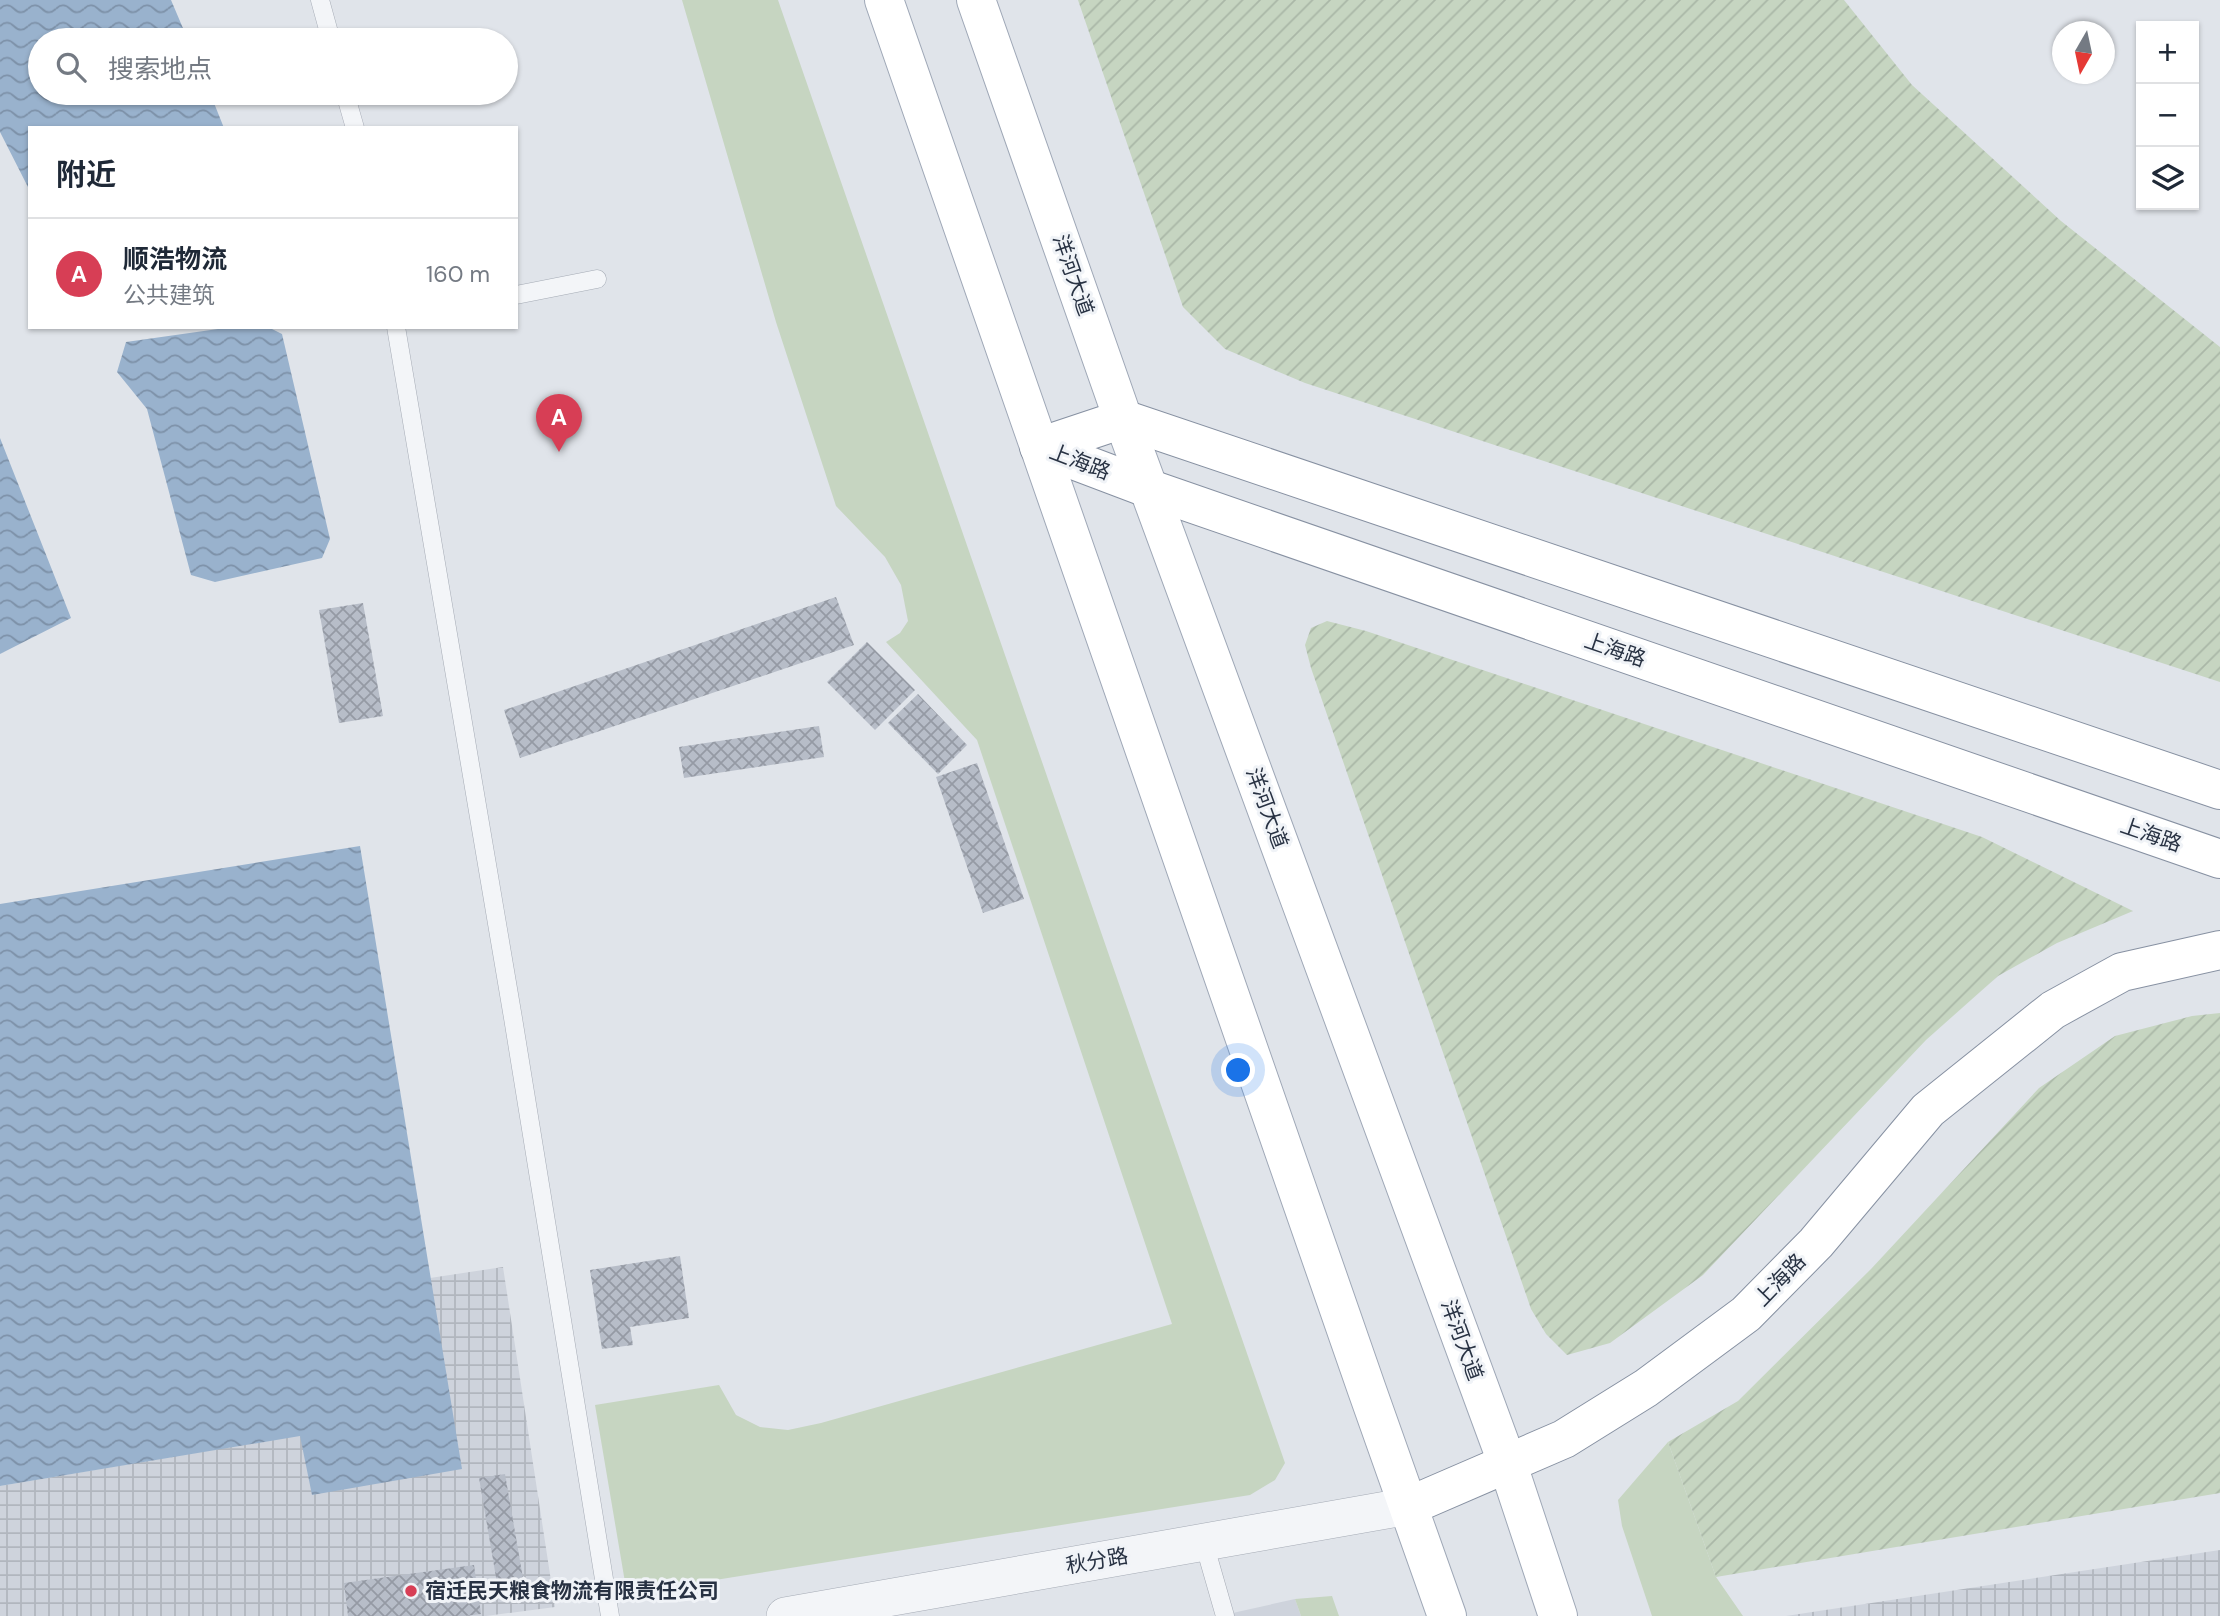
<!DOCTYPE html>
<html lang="zh">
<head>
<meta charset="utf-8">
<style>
	:root { --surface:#fff; --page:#f6f6f7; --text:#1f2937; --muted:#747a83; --line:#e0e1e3; --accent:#d73e55 }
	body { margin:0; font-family:"DM Sans","Noto Sans SC",sans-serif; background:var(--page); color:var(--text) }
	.controls { position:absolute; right:21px; top:21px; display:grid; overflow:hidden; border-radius:0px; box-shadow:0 2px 5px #0004 }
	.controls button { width:63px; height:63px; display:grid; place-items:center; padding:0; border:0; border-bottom:2px solid var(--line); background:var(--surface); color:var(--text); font:35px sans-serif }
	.compass { position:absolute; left:2052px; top:21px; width:63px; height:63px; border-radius:50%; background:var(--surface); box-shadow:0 2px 5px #0004; rotate:189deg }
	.you { position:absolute; left:1239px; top:1071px; width:24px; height:24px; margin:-18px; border:5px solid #fff; border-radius:50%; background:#1a73e8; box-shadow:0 0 0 10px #1a73e833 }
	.badge { display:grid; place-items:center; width:46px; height:46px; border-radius:50%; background:var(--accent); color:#fff; font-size:23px; font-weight:700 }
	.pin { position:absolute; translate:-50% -58px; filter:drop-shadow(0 2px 4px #0008) }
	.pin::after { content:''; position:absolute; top:37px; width:24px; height:21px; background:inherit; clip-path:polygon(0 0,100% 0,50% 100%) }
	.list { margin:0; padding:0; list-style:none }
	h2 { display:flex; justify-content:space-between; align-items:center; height:91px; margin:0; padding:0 28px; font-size:30px }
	h2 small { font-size:23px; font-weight:400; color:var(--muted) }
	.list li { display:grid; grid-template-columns:46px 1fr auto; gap:21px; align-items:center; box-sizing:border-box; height:112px; padding:0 28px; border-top:2px solid var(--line) }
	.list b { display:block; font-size:26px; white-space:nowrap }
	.list p { margin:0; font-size:23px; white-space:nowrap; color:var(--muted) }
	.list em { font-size:23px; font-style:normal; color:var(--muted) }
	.icon { flex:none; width:38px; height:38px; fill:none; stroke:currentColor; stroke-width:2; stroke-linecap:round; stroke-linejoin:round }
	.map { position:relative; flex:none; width:2220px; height:1616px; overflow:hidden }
	.search { position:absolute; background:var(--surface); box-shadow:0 2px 5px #0004; left:28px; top:28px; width:490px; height:77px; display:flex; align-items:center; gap:18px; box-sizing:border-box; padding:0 24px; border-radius:38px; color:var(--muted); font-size:26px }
	.panel { position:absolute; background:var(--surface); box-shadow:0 2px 5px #0004; left:28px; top:126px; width:490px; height:203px; border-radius:0px }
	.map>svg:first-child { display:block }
	.built { fill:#ced3dc }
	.industrial { fill:url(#industrial-grid) }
	.grass { fill:#c6d5c1 }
	.garden { fill:url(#garden-furrows) }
	.water { fill:url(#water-waves) }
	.building { fill:url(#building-cross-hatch) }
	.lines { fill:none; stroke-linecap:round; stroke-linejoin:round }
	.service-casing { stroke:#a5abb5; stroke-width:19 }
	.minor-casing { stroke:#a5abb5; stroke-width:38 }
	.primary-casing { stroke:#9fa8b7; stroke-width:40 }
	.trunk-casing { stroke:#8791a2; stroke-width:40 }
	.service { stroke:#f3f5f8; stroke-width:18 }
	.minor { stroke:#f3f5f8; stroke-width:37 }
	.primary { stroke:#fff; stroke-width:38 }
	.trunk { stroke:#fff; stroke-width:38 }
	.poi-dot { fill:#d73e55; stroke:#f0f3f7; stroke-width:2.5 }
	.labels { text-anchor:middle; stroke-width:6; stroke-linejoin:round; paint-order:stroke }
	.street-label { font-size:21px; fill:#283243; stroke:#f0f3f7 }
	.poi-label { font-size:21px; font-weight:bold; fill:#283243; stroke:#f0f3f7; text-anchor:start }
</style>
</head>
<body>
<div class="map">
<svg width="2220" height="1616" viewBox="0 0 2220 1616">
	<defs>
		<pattern id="industrial-grid" width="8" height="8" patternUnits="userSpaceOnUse" patternTransform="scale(1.75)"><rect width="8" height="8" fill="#ced3dc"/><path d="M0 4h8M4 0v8" fill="none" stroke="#b1b6be"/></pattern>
		<pattern id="garden-furrows" width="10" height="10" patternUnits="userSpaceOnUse" patternTransform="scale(1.75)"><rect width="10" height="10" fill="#c6d5c1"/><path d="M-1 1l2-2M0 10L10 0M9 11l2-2" fill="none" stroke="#aab7a7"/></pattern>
		<pattern id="water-waves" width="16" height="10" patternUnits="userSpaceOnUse" patternTransform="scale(1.75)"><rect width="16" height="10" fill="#99b2cd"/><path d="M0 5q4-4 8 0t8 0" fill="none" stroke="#7d91a8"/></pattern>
		<pattern id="building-cross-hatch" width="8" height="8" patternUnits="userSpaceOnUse" patternTransform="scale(1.75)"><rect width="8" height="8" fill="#b7bdc8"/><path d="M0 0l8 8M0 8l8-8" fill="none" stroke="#959aa4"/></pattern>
	</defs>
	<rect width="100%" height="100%" fill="#e0e4ea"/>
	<!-- built -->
	<path class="built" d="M1295,1599L1301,1616H1219Z"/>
	<!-- industrial -->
	<path class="industrial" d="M503,1267L555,1607L486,1616H0V1486L301,1435L461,1469L430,1278Z
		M2220,1550V1616H1786Z"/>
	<!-- grass -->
	<path class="grass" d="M682,0H778L1285,1463L1275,1480L1250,1495L627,1594L595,1405L719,1385L736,1415L760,1427L788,1430L821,1423L1172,1324L977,740L886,642L900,633L908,621L901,585L885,557L836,506L776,322Z
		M1668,1442L1716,1577L1743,1616H1652L1622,1526L1618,1500Z
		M1332,1596L1339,1616H1301L1295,1599Z"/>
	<!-- garden -->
	<path class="garden" d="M1078,0H1844L1912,85L2061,221L2220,347V682L1305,383L1225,349L1183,307Z
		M1327,621L1366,631L1982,837L2133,911L2057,943L1998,976L1926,1040L1703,1275L1610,1343L1567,1355L1546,1334L1531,1309L1311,668L1305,645L1311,628Z
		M2220,1013V1493L1716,1577L1668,1442L1738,1401L1871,1269L2039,1088L2115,1036L2192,1016Z"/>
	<!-- water -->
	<path class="water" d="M0,0H171L188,40H40V93H210L224,128H30V191L0,132Z
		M232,327H268L282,334L330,539L322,558L215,582L191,575L147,409L117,372L126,342Z
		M0,438L71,618L0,654Z
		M360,846L462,1469L312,1495L300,1436L0,1486V904Z"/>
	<!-- building -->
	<path class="building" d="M836,597L854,645L520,758L504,710Z
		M363,603L383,716L339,723L319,610Z
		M867,642L915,690L875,730L827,682Z
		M918,694L967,745L938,774L888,723Z
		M819,726L824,757L684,778L679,747Z
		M977,763L1024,899L983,913L936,777Z
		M680,1256L689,1318L630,1327L633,1345L602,1349L590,1270Z
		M505,1474L524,1584L498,1589L479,1478Z
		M474,1565L481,1614L465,1616H348L344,1583Z"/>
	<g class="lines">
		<defs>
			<path id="service" d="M320,0L331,40
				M345,93L355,128
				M516,295L597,279
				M396,327L513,1018L610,1616
				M1204,1543L1225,1616"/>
			<path id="minor" d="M785,1616L1409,1506"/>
			<path id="primary" d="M884,0L1367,1390L1447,1616
				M976,0L1123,419L1508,1465L1558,1616"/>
			<path id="trunk" d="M1039,447L1150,489L2220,859
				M1039,447L1123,419L2220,790
				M1409,1506L1564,1439L1646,1388L1746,1314L1816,1243L1928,1110L2053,1010L2122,972L2220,950"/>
		</defs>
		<!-- service casing -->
		<use href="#service" class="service-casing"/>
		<!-- minor casing -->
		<use href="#minor" class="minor-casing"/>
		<!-- primary casing -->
		<use href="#primary" class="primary-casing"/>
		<!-- trunk casing -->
		<use href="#trunk" class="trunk-casing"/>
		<!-- service -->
		<use href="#service" class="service"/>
		<!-- minor -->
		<use href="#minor" class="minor"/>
		<!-- primary -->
		<use href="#primary" class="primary"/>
		<!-- trunk -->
		<use href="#trunk" class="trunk"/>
	</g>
	<!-- markers -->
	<circle class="poi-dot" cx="411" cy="1591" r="7"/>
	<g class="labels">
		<!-- street labels -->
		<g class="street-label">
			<text transform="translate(1073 275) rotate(71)" y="7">洋河大道</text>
			<text transform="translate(1080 462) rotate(21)" y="7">上海路</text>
			<text transform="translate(1615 650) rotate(19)" y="7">上海路</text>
			<text transform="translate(1267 808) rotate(70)" y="7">洋河大道</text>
			<text transform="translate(2151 835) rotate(19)" y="7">上海路</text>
			<text transform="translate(1780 1280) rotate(-46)" y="7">上海路</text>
			<text transform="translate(1462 1340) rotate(70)" y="7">洋河大道</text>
			<text transform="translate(1097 1561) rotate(-10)" y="7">秋分路</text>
		</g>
		<!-- poi labels -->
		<g class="poi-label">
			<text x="425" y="1598">宿迁民天粮食物流有限责任公司</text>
		</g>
	</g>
</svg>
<div class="controls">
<button>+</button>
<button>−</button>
<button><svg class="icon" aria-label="layers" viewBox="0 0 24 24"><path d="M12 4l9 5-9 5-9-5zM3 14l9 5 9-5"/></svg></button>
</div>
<svg class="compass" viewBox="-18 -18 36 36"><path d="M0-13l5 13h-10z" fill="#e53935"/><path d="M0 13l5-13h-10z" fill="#747a83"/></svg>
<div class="you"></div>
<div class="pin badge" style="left:559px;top:452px">A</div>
<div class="search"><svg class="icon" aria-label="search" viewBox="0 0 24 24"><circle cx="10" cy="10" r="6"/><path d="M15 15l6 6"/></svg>搜索地点</div>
<section class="panel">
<h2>附近<small></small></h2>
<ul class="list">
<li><span class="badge">A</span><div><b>顺浩物流</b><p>公共建筑</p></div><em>160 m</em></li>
</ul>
</section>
</div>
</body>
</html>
